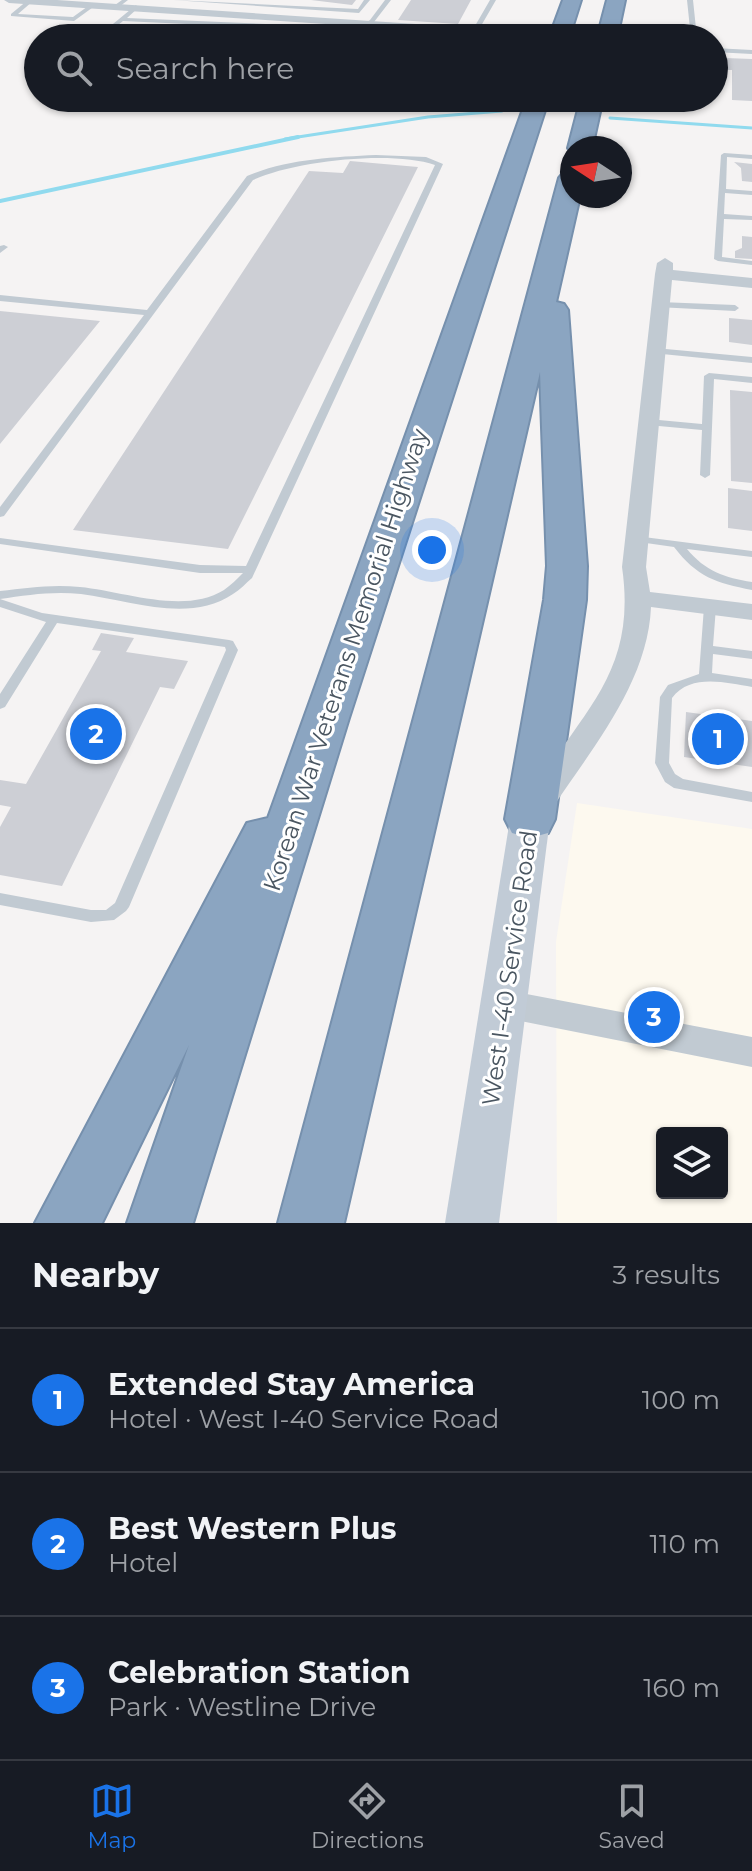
<!DOCTYPE html>
<html lang="en">
<head>
<meta charset="utf-8">
<style>
	:root { --surface:#171b24; --page:#20242c; --text:#f1f3f6; --muted:#9ea1a6; --line:#363941; --accent:#1a73e8 }
	body { margin:0; font-family:Montserrat,sans-serif; background:var(--page); color:var(--text) }
	.controls { position:absolute; right:24px; bottom:24px; display:grid; overflow:hidden; border-radius:8px; box-shadow:0 2px 6px #0004 }
	.controls button { width:72px; height:72px; display:grid; place-items:center; padding:0; border:0; border-bottom:2px solid var(--line); background:var(--surface); color:var(--text); font:40px sans-serif }
	.compass { position:absolute; left:560px; top:136px; width:72px; height:72px; border-radius:50%; background:var(--surface); box-shadow:0 2px 6px #0004; rotate:282deg }
	.you { position:absolute; left:432px; top:550px; width:28px; height:28px; margin:-20px; border:6px solid #fff; border-radius:50%; background:#1a73e8; box-shadow:0 0 0 12px #1a73e833 }
	.badge { display:grid; place-items:center; width:52px; height:52px; border-radius:50%; background:var(--accent); color:#fff; font-size:26px; font-weight:700 }
	.pin { position:absolute; translate:-50% -50%; border:4px solid #fff; box-shadow:0 2px 8px #0006 }
	.list { margin:0; padding:0; list-style:none }
	h2 { display:flex; justify-content:space-between; align-items:center; height:104px; margin:0; padding:0 32px; font-size:34px }
	h2 small { font-size:26px; font-weight:400; color:var(--muted) }
	.list li { display:grid; grid-template-columns:52px 1fr auto; gap:24px; align-items:center; box-sizing:border-box; height:144px; padding:0 32px; border-top:2px solid var(--line) }
	.list b { display:block; font-size:30px; white-space:nowrap }
	.list p { margin:0; font-size:26px; white-space:nowrap; color:var(--muted) }
	.list em { font-size:26px; font-style:normal; color:var(--muted) }
	.icon { flex:none; width:44px; height:44px; fill:none; stroke:currentColor; stroke-width:2; stroke-linecap:round; stroke-linejoin:round }
	.map { position:relative; flex:none; width:752px; height:1223px; overflow:hidden }
	.search { position:absolute; background:var(--surface); box-shadow:0 2px 6px #0004; left:24px; right:24px; top:24px; height:88px; display:flex; align-items:center; gap:20px; box-sizing:border-box; padding:0 28px; border-radius:44px; color:var(--muted); font-size:30px }
	.sheet { height:536px; background:var(--surface) }
	nav { display:flex; justify-content:space-around; align-items:center; box-sizing:border-box; height:112px; border-top:2px solid var(--line); background:var(--surface); font-size:22px; color:var(--muted) }
	nav a { display:grid; justify-items:center; gap:4px }
	nav .on { color:var(--accent) }
	.map>svg:first-child { display:block }
	.commercial { fill:#fdf9ef; fill-rule:evenodd }
	.lines { fill:none; stroke-linecap:round; stroke-linejoin:round }
	.stream-far1 { stroke:#90daee; stroke-width:3 }
	.stream { stroke:#90daee; stroke-width:4 }
	.building { fill:#cdcfd5 }
	.motorway-casing { stroke:#7690ad; stroke-width:4 }
	.service { fill:#c1cad2; fill-rule:evenodd }
	.minor { fill:#c1cad2; fill-rule:evenodd }
	.secondary { fill:#c1cbd6; fill-rule:evenodd }
	.motorway { fill:#8ba5c1; fill-rule:evenodd }
	.labels { text-anchor:middle; stroke-width:6; stroke-linejoin:round; paint-order:stroke }
	.street-label { font-size:24px; fill:#4a5661; stroke:#fff }
</style>
</head>
<body>
<div class="map">
<svg width="752" height="1223" viewBox="0 0 752 1223">
	<rect width="100%" height="100%" fill="#f5f3f3"/>
	<!-- commercial -->
	<path class="commercial" d="M577,803L752,829V1223H557L556,942ZM662,1133H722V1193H662Z"/>
	<g class="lines">
		<!-- stream-far1 -->
		<path class="stream-far1" d="M610,118L752,128
			M285,139L428,117L502,111"/>
		<!-- stream -->
		<path class="stream" d="M0,201L298,137"/>
	</g>
	<!-- building -->
	<path class="building" d="M311,0H356L352,5Z
		M411,0H471L458,24L398,20Z
		M119,27L168,30L160,38H106Z
		M253,28L309,32L303,38H201L206,33L242,35Z
		M389,30L451,34L449,38H384Z
		M725,58L752,59V101L732,100V70H725Z
		M350,161L418,167L228,549L73,530L309,171L343,173Z
		M734,162L752,164V182L742,181L741,168Z
		M742,236L752,237V259L735,258V251L742,248Z
		M0,311L100,321L0,444Z
		M729,318L752,320V345L729,342Z
		M730,390L752,392V483L731,481Z
		M728,488L752,491V531L728,528Z
		M101,633L134,638L126,652L188,661L174,689L160,687L62,886L0,875V827L11,807L0,805V780L26,784L101,651L92,650Z
		M686,712L752,721V767L684,757Z"/>
	<g class="lines">
		<defs>
			<path id="motorway" d="M563,0H581L569,38H549Z
				M607,0H625L617,38H597Z
				M527,98H549L349,718L193,1223H127L189,1045L102,1223H35L247,823L268,818Z
				M581,98H603L592,148H572V153L568,148Z
				M572,170V196H580L556,302L564,304L568,310L587,566L586,600L555,819L548,833L530,838L512,833L505,819L544,600L547,566L540,372L344,1223H278L559,178L563,173Z"/>
		</defs>
		<!-- motorway casing -->
		<use href="#motorway" class="motorway-casing"/>
		<!-- service -->
		<path class="service" d="M28,0L33,1L18,14L73,17L91,4L96,5L74,21L11,16V14Z
			M122,0H128L119,7H115V5Z
			M173,0L358,9L364,0H370L359,13Z
			M385,0H391L374,22L357,32L123,21L102,38H96L136,5L138,8L127,18L358,28L370,20Z
			M490,0H496L474,38H468Z
			M687,0H693L697,38H691Z
			M714,48L752,50V54L714,52Z
			M724,153L752,155V159L727,157L726,189L752,191V195L725,193L724,214L752,216V220L724,219L722,257L752,261V265L718,261L714,259L721,155Z
			M376,155L426,157L443,164L252,578C246,583 240,590 233,594C189,624 129,600 81,594C53,591 27,595 0,599V591C27,588 52,584 80,587C123,591 184,615 224,590C231,585 237,579 243,573H200L0,544V538L200,565L246,566L435,165C392,150 294,161 253,180L4,516L0,517V507L144,315L0,301V295L147,310L247,176C287,159 333,157 376,155Z
			M4,245L8,247L0,253V246Z
			M660,302L735,305L739,308L735,311L657,307L656,305Z
			M655,348L752,357V363L652,353L650,351Z
			M709,373L752,377V383L714,379L710,475L705,478L700,475L702,430L648,425L643,422L648,419L702,424L704,376Z
			M636,536L752,551V557L687,549C705,571 725,578 752,582V590C716,583 697,577 674,547L632,541L630,539L632,537Z
			M0,599L42,613L229,640L233,641L238,650L129,907L126,911L114,920L91,922L0,905V893L91,910H106L115,903L226,650L225,647L57,623L5,707L0,709V694L46,622L0,607Z
			M710,603L716,607L713,646L752,651V659L713,654L712,673L752,679V687C726,683 691,673 672,698L669,763L675,774L683,779L752,792V802L674,788L665,782L655,763L660,697L668,685L699,674L704,607Z"/>
		<!-- minor -->
		<path class="minor" d="M4,0H57L476,28L482,31L476,34L9,3Z
			M665,258L673,263V270L752,278V288L672,280L646,567L650,592L752,604V620L651,607C648,681 594,746 555,804L545,808L535,804L531,797C578,712 638,677 622,567L655,274L657,263Z
			M506,990L752,1037V1067L506,1018L494,1014L490,1004L494,994Z"/>
		<!-- secondary -->
		<path class="secondary" d="M530,804L544,808L550,819L499,1223H445L510,819L516,808Z"/>
		<!-- motorway -->
		<use href="#motorway" class="motorway"/>
	</g>
	<g class="labels">
		<!-- street labels -->
		<g class="street-label">
			<text transform="translate(346 660) rotate(-72)" y="8">Korean War Veterans Memorial Highway</text>
			<text transform="translate(510 968) rotate(-82)" y="8">West I-40 Service Road</text>
		</g>
	</g>
</svg>
<div class="controls">
<button><svg class="icon" aria-label="layers" viewBox="0 0 24 24"><path d="M12 4l9 5-9 5-9-5zM3 14l9 5 9-5"/></svg></button>
</div>
<svg class="compass" viewBox="-18 -18 36 36"><path d="M0-13l5 13h-10z" fill="#e53935"/><path d="M0 13l5-13h-10z" fill="#9ea1a6"/></svg>
<div class="you"></div>
<div class="pin badge" style="left:718px;top:739px">1</div>
<div class="pin badge" style="left:96px;top:734px">2</div>
<div class="pin badge" style="left:654px;top:1017px">3</div>
<div class="search"><svg class="icon" aria-label="search" viewBox="0 0 24 24"><circle cx="10" cy="10" r="6"/><path d="M15 15l6 6"/></svg>Search here</div>
</div>
<section class="sheet">
<h2>Nearby<small>3 results</small></h2>
<ul class="list">
<li><span class="badge">1</span><div><b>Extended Stay America</b><p>Hotel · West I-40 Service Road</p></div><em>100 m</em></li>
<li><span class="badge">2</span><div><b>Best Western Plus</b><p>Hotel</p></div><em>110 m</em></li>
<li><span class="badge">3</span><div><b>Celebration Station</b><p>Park · Westline Drive</p></div><em>160 m</em></li>
</ul>
</section>
<nav>
<a class="on"><svg class="icon" aria-label="map" viewBox="0 0 24 24"><path d="M3 6l6-2 6 2 6-2v14l-6 2-6-2-6 2zM9 4v14M15 6v14"/></svg>Map</a>
<a><svg class="icon" aria-label="directions" viewBox="0 0 24 24"><path d="M12 3l9 9-9 9-9-9zM9 14v-3h6M13 9l2 2-2 2"/></svg>Directions</a>
<a><svg class="icon" aria-label="saved" viewBox="0 0 24 24"><path d="M7 4h10v16l-5-4-5 4z"/></svg>Saved</a>
</nav>
</body>
</html>
